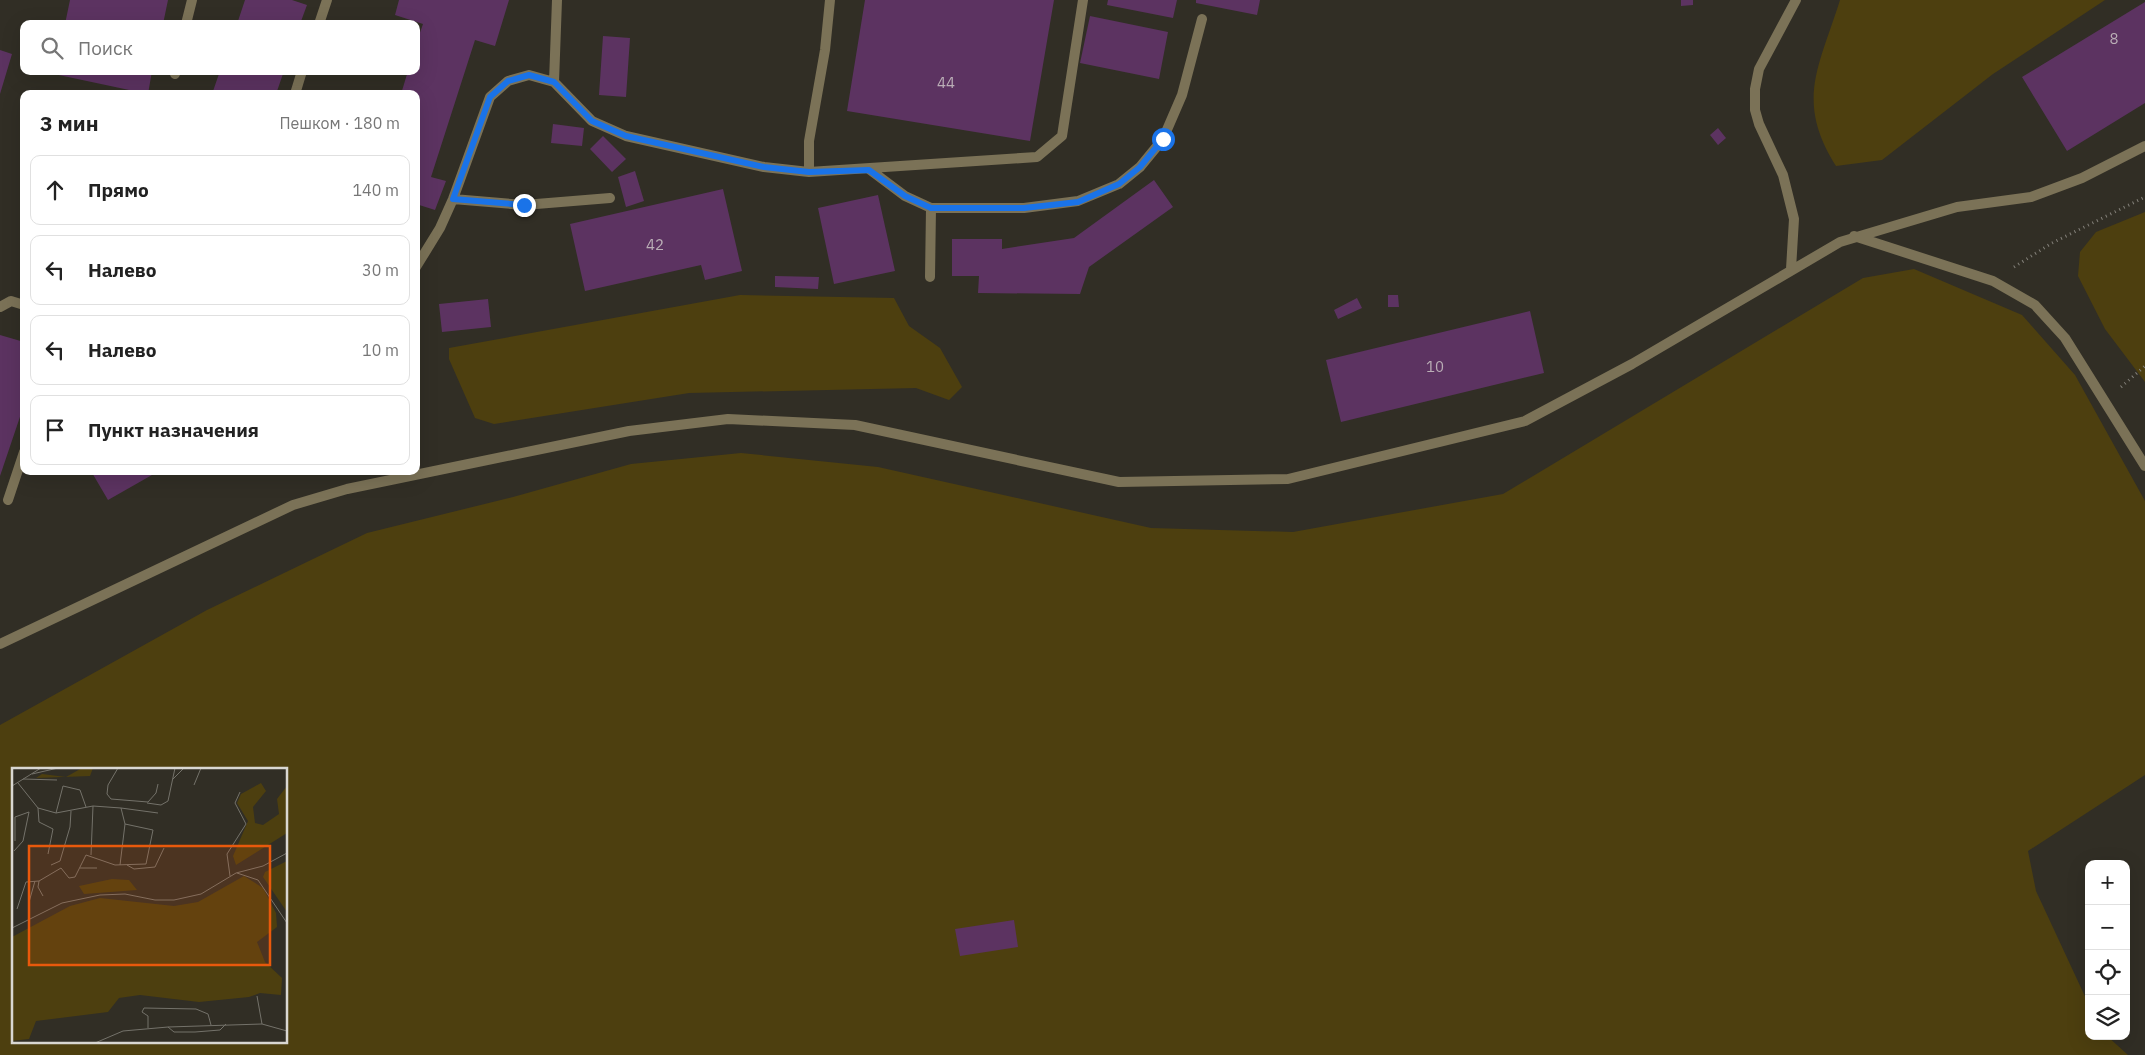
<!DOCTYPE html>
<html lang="ru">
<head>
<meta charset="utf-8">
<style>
	:root { --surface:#fff; --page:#f6f6f6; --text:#222; --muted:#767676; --line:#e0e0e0 }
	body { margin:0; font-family:"IBM Plex Sans",sans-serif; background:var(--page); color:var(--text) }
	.controls { position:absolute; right:15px; bottom:15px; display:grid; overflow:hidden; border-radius:10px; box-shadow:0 5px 20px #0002 }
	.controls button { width:45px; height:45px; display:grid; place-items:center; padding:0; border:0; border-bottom:1px solid var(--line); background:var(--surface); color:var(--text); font:25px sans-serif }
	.stop { position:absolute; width:15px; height:15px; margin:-11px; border:4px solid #1a73e8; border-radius:50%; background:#fff }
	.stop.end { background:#1a73e8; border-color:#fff; box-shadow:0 1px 5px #0008 }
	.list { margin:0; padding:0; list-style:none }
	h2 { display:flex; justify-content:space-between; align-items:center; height:65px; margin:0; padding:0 20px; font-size:21px }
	h2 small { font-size:16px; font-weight:400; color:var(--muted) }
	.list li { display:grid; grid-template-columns:32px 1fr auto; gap:15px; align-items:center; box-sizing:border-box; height:70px; margin:0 10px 10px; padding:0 10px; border:1px solid var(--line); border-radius:10px }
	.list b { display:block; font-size:19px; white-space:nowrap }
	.list em { font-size:16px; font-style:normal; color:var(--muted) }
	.icon { flex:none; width:28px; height:28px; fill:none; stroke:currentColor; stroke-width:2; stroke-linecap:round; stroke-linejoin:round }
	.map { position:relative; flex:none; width:2145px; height:1055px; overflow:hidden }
	.search { position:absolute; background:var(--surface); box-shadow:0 5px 20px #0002; left:20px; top:20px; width:400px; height:55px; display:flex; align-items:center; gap:12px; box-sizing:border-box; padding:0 18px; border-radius:10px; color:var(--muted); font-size:19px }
	.panel { position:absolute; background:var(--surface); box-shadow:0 5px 20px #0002; left:20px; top:90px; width:400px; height:385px; border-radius:10px }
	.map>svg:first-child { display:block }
	.green { fill:#4d3f0f; fill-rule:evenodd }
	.building { fill:#5c3361 }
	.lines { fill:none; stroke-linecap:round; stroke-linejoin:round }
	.path { stroke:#84817a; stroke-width:3; stroke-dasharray:1 4; stroke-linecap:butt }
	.lane { stroke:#7b7257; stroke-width:10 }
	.route { stroke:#1a73e8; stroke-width:6 }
	.labels { text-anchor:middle; stroke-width:5; stroke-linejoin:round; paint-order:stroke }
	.number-label { font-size:15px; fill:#baaeb6 }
	.inset-road { fill:none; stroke:#74726a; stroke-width:1 }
	.view { fill:#e8590c; fill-opacity:0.15; stroke:#e8590c; stroke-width:2.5 }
	.inset-edge { fill:none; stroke:#d9d7d2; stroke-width:2.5 }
</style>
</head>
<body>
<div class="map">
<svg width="2145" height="1055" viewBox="0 0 2145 1055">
	<rect width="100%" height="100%" fill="#312e25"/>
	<!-- green -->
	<path class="green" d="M1840,0H2105L1993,74L1882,160L1836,166C1795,101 1819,67 1840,0Z
		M2145,212V382L2105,329L2078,276L2080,252L2096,232Z
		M1914,269L2022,315L2075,375L2145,501V775L2028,851L2036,891L2089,1005V1036H2107L2128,1055H0V725L207,610L367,533L513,497L631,464L741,453L878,467L1151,528L1293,532L1503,494L1863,278ZM14,769H286V1041H14Z
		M740,295L894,298L909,326L940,348L962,387L949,400L916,388L689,393L494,424L475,418L449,359V348Z"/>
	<!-- building -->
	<path class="building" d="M70,0H168L163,24H65Z
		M245,0H292L307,5L300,24H237Z
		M399,0H509L495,46L475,40L431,177L446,181L435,210L416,204V94H401L408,71H416V44L423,24L395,15Z
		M865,0H1054L1030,141L847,111Z
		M1108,0H1177L1173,18L1107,5Z
		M1196,0H1260L1257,15L1196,3Z
		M1681,0H1693V5L1681,6Z
		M2145,2V103L2067,151L2022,77Z
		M1090,16L1168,32L1159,79L1080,63Z
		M603,36L630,38L626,97L599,95Z
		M0,50L12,54L0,94Z
		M55,71H152L148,94L54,74Z
		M220,71H284L276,94H212Z
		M553,124L584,128L582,146L551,143Z
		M1718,128L1726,138L1718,145L1710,135Z
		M603,136L626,159L612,172L590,149Z
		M635,171L644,201L626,207L618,177Z
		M1154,180L1173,207L1089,267L1080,294L978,293L979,276H952V239H1002V249L1074,238Z
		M723,189L742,271L705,280L701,265L585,291L570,224Z
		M878,195L895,271L834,284L818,208Z
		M775,276L819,277L818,289L775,287Z
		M1388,295H1398L1399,307H1388Z
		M1357,298L1362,308L1338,319L1334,310Z
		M488,299L491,327L442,332L439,304Z
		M1530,311L1544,373L1341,422L1326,360Z
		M0,335L24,342V405L0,476Z
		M91,471H159L108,500Z
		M1014,920L1018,947L960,956L955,929Z"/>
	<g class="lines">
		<!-- path -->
		<path class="path" d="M2014,267L2052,243L2145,197
			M2121,387L2145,366"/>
		<!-- lane -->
		<path class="lane" d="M186,24L192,0
			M319,24L327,0
			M175,74L176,71
			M554,82L557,0
			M295,94L302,71
			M869,169L905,196L931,208H1024L1078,201L1119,184L1140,167L1163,139L1182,95L1202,19
			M809,172V141L825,50L830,0
			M453,199L524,205L610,198
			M1854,236L1993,281L2035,305L2065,338L2145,466
			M416,267L440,228L453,199L490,97L508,81L529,75L554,82L592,121L626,136L764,167L809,172L1037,157L1062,136L1083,0
			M1791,269L1794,219L1783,175L1759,124L1755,110V89L1759,69L1796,0
			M930,277L931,208
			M0,307L11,301L24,305
			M8,500L24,452
			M0,644L293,505L347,489L629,431L728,419L855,425L1119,482L1288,479L1525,421L1632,364L1840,242L1957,207L2031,197L2082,178L2145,146"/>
	</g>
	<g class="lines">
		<!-- route -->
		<path class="route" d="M524,205L453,199L490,97L508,81L529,75L554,82L592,121L626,136L764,167L809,172L869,170L905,196L931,208H1024L1078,202L1119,184L1140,167L1163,139"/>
	</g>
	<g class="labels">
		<!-- number labels -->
		<g class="number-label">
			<text x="2114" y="44">8</text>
			<text x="946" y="88">44</text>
			<text x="655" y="250">42</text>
			<text x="1435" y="372">10</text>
		</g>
	</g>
	<!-- overview -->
	<g transform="translate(12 768)">
		<rect width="275" height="275" fill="#312e25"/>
		<path d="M70,0H81L78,8L24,10L30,6L54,9ZM249,15L254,23L241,39L243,55L251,57L267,46L265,31L275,18V65L224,97L221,88L236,53L225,35L229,26ZM275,93V144L251,109L253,104ZM232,108L251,120L264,145L265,159L245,174L253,194L270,210L269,227L248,225L237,229L187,234L128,227L107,230L96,244L24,253L17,271L0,273V169L58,138L88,130L162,138L186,134ZM100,111L117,112L125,122L72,126L67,118Z" fill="#4d3f0f"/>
		<path class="inset-road" d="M106,0L96,17L95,26L99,31L136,34L144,25L146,16M20,6L46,0M11,11L45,12M161,11L172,0M182,17L189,0M0,18L29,0M135,35L149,37L156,33L163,0M26,40L27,54L41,61L36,86M109,40L146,45M44,45L51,18L68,22L74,39M2,83L11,73L17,44L3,49V73M79,87L81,38M39,97L48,93L58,59L59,43M108,97L113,56M115,97L122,101L143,99L152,80M68,100H85M225,105L246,112L275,155M218,108L215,86L234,56L223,35L228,24M27,113L26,119L31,128M17,134L23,113M5,141L14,114L27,113L49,100L57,110L63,109L74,87L103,97L134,96L141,62L113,56L109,40L81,38L44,45L26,40L6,15M0,160L50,135L88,127L113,126L143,132H162L189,126L224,105L251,98L275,85M245,228L250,256M156,259L162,264H183L208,262L214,256M136,260V248L130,244L132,240L184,241L196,246L199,257M83,275L111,263L156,259L250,256L275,263"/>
		<path class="view" d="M17,78H258V197H17Z"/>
		<rect width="275" height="275" class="inset-edge"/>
	</g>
</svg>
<div class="controls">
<button>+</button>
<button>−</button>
<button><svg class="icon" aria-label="locate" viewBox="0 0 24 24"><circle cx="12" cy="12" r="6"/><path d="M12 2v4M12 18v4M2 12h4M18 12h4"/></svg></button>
<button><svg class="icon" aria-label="layers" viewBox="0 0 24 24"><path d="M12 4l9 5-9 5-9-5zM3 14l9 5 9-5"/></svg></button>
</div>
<div class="stop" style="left:1163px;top:139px"></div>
<div class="stop end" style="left:524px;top:205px"></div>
<div class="search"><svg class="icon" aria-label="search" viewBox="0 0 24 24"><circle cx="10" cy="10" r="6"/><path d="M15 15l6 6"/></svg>Поиск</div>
<section class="panel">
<h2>3 мин<small>Пешком · 180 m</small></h2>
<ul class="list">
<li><svg class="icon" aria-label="ahead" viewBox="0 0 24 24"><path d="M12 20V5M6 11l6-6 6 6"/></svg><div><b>Прямо</b></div><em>140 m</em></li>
<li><svg class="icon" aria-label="left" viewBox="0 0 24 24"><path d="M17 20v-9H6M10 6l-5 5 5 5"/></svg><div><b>Налево</b></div><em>30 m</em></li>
<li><svg class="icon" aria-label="left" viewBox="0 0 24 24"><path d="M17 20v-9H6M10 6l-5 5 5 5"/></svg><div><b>Налево</b></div><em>10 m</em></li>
<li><svg class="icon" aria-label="arrive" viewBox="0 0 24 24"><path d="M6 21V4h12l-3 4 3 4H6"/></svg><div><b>Пункт назначения</b></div></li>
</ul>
</section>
</div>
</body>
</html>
